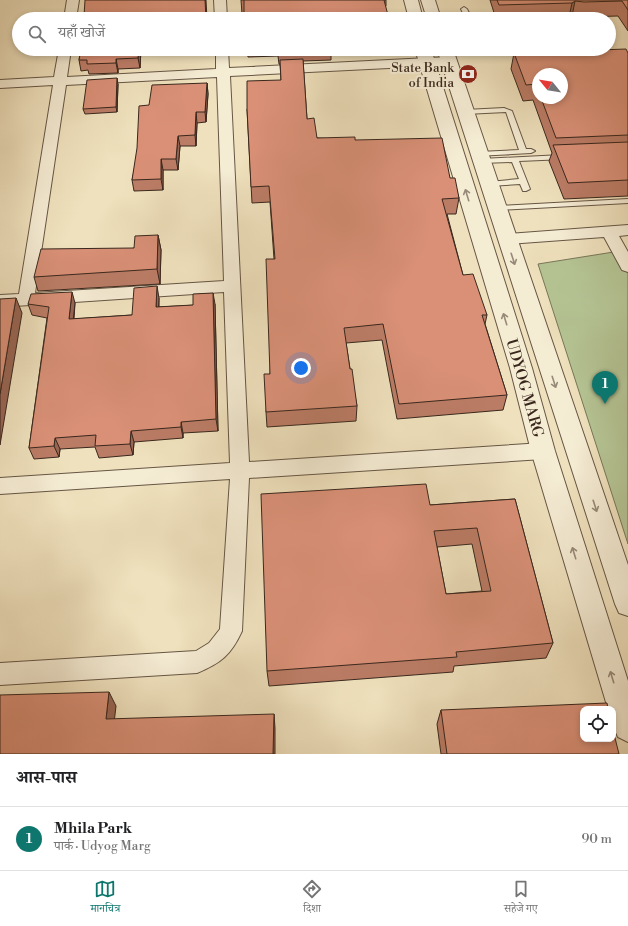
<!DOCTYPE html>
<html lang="hi">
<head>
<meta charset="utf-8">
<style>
	:root { --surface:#fff; --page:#f2f2f2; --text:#202124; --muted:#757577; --line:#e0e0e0; --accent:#0f766e }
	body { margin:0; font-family:"Libre Bodoni","Noto Serif Devanagari",serif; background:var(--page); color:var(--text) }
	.controls { position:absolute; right:12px; bottom:12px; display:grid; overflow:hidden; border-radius:8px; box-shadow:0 2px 6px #0003 }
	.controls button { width:36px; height:36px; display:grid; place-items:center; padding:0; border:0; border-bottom:1px solid var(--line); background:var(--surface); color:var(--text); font:20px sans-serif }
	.compass { position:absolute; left:532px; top:68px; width:36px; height:36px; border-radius:50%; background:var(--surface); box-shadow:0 2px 6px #0003; rotate:300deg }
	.you { position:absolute; left:301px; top:368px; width:14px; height:14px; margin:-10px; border:3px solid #fff; border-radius:50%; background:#1a73e8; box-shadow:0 0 0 6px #1a73e833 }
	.badge { display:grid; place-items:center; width:26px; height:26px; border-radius:50%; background:var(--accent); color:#fff; font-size:13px; font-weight:700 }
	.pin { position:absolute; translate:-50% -33px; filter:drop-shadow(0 1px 2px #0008) }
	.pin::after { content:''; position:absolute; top:21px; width:14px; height:12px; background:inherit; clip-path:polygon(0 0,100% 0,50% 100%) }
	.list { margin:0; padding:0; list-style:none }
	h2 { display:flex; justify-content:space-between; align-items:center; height:52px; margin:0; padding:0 16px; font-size:17px }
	h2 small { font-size:13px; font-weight:400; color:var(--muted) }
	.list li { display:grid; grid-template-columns:26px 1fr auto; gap:12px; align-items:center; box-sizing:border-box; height:64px; padding:0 16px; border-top:1px solid var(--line) }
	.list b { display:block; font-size:15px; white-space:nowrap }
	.list p { margin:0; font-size:13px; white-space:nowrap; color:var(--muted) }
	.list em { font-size:13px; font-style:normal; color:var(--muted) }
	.icon { flex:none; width:22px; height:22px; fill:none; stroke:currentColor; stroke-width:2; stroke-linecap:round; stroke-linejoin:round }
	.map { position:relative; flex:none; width:628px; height:754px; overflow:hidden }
	.search { position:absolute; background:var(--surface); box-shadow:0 2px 6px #0003; left:12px; right:12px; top:12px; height:44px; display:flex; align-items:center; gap:10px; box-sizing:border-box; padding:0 14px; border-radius:22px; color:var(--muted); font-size:15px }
	.sheet { height:116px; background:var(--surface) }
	nav { display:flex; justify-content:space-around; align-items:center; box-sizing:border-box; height:56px; border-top:1px solid var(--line); background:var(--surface); font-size:11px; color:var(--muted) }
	nav a { display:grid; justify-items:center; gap:2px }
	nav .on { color:var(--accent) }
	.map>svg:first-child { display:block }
	.green { fill:#b5c494; stroke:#777658 }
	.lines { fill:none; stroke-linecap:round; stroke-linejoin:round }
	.service-casing { stroke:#665645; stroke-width:2 }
	.minor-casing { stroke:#665645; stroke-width:2 }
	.tertiary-casing { stroke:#665645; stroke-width:2 }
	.service { fill:#f5ecd4; fill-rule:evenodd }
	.minor { fill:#f5ecd4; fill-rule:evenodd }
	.tertiary { fill:#f5ecd4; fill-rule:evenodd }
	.wall { fill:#bb7c66; stroke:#39271d; fill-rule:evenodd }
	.shaded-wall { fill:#986553; stroke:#39271d }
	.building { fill:#d99077; stroke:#39271d; fill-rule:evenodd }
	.oneway { stroke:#978a78 }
	.labels { text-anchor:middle; stroke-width:4; stroke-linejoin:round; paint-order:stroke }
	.far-poi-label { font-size:13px; fill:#39271d; stroke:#f5ecd4; text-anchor:end }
	.street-label { font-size:15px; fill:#39271d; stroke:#f5ecd4 }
</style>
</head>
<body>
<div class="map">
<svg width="628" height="754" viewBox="0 0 628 754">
	<rect width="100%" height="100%" fill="#efe1bd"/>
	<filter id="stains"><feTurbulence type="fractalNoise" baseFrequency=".005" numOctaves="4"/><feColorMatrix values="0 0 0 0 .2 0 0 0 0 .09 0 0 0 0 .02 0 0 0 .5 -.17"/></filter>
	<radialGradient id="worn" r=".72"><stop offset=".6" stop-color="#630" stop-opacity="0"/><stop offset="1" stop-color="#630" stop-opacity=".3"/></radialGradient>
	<!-- green -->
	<path class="green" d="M620,251L628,264V544L538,264Z"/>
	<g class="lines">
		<defs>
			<path id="service" d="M464,7L467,9L472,19H466L461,9Z
				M572,17H578L581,19H569Z
				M464,49H473C466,54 450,58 443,53L446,51Z
				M504,108L512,111L526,149H531L535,151L531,153L476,156V152H479L519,150L506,112L465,114L462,112L465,110Z
				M562,155H565V159L519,161L530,189L526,191H523L520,184L489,186L485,184L489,182L519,179L512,162L481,163L477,161L481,159Z
				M628,199V203L497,210L493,208L497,206Z"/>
			<path id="minor" d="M67,0H79L76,19H64Z
				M214,0H226L227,19H215Z
				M59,49H71L67,77L216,69V49H228L229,68L449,57L454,58L455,61L454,64L449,65L230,76L249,462L543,443L550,445L553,451L550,457L543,459L249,478L242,631C231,655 221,663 197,673L0,685V663L196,651L209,643L220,629L230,479L0,494V478L230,463L224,292L0,307V295L19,294L53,85L0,88V80L54,77ZM217,77L224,281L35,293L66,85Z
				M628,225V235L619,236L628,252V272L622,270L604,237L507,244L501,243L499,239L501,235L507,234Z"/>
			<path id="tertiary" d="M404,0H418L423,19H409Z
				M421,0H435L441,19H427Z
				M415,49H431L532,368L555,451L628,681V742L618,737L613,726V709H608L531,451L510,368Z
				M437,49H453L628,565V616L619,613L615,604Z"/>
		</defs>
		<!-- service casing -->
		<use href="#service" class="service-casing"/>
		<!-- minor casing -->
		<use href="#minor" class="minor-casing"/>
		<!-- tertiary casing -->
		<use href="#tertiary" class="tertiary-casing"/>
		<!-- service -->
		<use href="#service" class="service"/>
		<!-- minor -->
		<use href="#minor" class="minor"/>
		<!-- tertiary -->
		<use href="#tertiary" class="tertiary"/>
	</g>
	<!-- wall -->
	<path class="wall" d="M241,0H386V6L242,14Z
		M490,0H628V31L618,16L581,17L572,16L569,17L496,19Z
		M81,49H141L140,68L118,69V73L89,74L88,70L81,71L79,60Z
		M245,49H391V52L331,54V60L303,61L307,119L317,138L355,140L450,178L459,198L456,214H447L463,275L487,315L485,324L507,395L503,410L397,419L382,340L346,343L350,369L357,406L356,421L267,427L266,412L270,374L274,259L270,202L252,203L247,109L281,80L280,64H279L278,56L248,57L247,50H245Z
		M514,53H628V196L564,199L549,161L552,153L533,100L523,101L511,69ZM538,74L562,98H538Z
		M207,83L208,94L206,122L197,123L196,146H180L178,170H163V190L134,191L132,180L149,105Z
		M118,84L117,112L85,114L83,109Z
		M158,235L161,250L160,284L38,291L34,277L134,248Z
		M159,298V307L215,304L218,431L183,433V438L134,442L133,455L99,458L95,447L60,449L59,457L34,459L29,448L47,318L32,315L28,304L75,303L74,319L132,315Z
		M515,499L553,643L546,658L454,666L453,672L269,686L267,671L430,505ZM472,544L482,591L446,594L437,547Z
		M441,710L619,754H441L437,724Z"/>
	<!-- shaded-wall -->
	<path class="shaded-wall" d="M205,0H206L207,19H206Z
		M575,1L572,16L569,17L572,3Z
		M139,49H141L140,68L138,58Z
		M116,59L118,69V73L116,63Z
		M117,78L118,84L117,112L116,107Z
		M207,83L208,94L206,122L205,112Z
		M196,112L197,123L196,146L195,135Z
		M178,136L180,146L178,170L176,159Z
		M161,159L163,170V190L161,179Z
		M158,235L161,250L160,284L157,269Z
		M157,286L159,298L158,319L156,307Z
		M72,292L75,303L72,331L69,319Z
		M213,293L215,304L218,431L216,419Z
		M16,298L22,313L0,445V394Z
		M181,422L183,433V438L181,427Z
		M131,431L134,442L133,455L130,444Z
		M55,438L60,449L59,457L54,446Z
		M109,692L116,706L113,732L106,719Z
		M274,714L275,728V754H273Z"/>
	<!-- building -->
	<path class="building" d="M85,0H205L206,19H85V16H84Z
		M244,0H384L389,19H244Z
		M497,0H628V10L622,1L584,2L575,1L572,3L499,5Z
		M81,49H139L138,58L116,59V63L87,64V60H79Z
		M626,49L628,53V135L556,138L541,98H562V74H538V89L537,84L526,85L514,53Z
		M303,59L307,119L314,118L317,138L355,137V140L442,138L450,178H455L459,198L442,199L463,275L473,274L487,315H482L507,395L399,404L383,324L344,328L350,369H352L357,406L266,412L264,374H270L266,259H275L269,186L251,187L247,109V81L281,80L280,60Z
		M117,78L116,107L83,109L87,80Z
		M207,83L205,112H196L195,135L178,136L176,159H161V179L132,180L137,148L139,106L149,105L152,85Z
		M628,142V180L568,183L553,145Z
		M158,235L157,269L34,277L41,249L134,248L135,236Z
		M157,286L156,307L193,305V294L213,293L216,419L181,422V427L131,431L130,444L95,446L96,435L55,438L54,446L29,448L49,307L28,304L31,294L72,292L69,319L132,315L134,288Z
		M16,298L0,394V299Z
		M426,484L430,505L515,499L553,643L456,652L457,657L267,671L261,494ZM477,528L491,591L446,594L434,531Z
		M109,692L106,719L274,714L273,754H0V695Z
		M607,703L608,709H583V739H613V730L619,754H447L441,710Z"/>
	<!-- one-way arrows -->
	<defs><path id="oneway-shaft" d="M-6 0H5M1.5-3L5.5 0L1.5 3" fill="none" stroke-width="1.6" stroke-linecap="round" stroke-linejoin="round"/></defs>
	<g class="oneway">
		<use href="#oneway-shaft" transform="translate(467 195) rotate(-107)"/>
		<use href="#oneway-shaft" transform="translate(513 259) rotate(72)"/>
		<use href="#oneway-shaft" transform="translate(505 319) rotate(-107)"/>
		<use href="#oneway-shaft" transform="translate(554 382) rotate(72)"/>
		<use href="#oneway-shaft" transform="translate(595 506) rotate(72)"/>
		<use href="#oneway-shaft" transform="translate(574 553) rotate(-107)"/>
		<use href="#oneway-shaft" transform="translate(612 677) rotate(-107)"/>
	</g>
	<!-- icons -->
	<defs>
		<symbol id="bank-disc" viewBox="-11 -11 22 22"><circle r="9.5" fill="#8f2418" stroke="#f5ecd4"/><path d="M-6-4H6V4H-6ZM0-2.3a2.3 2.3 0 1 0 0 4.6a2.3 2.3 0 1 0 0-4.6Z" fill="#fff"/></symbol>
	</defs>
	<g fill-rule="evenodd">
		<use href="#bank-disc" x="457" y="63" width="22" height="22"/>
	</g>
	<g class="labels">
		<!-- far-poi labels -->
		<g class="far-poi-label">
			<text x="454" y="72">State Bank<tspan x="454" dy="15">of India</tspan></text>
		</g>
		<!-- street labels -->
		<g class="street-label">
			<text transform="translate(525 388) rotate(74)" y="5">UDYOG MARG</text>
		</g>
	</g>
	<rect width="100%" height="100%" filter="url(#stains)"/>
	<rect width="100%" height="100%" fill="url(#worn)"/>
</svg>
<div class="controls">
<button><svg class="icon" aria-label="locate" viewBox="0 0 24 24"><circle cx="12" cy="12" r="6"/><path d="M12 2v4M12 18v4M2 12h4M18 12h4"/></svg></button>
</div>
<svg class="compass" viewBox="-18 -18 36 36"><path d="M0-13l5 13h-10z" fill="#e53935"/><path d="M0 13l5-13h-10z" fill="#757577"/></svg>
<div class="you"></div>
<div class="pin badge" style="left:605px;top:404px">1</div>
<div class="search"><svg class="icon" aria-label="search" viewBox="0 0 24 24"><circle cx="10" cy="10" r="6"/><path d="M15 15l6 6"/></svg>यहाँ खोजें</div>
</div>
<section class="sheet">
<h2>आस-पास<small></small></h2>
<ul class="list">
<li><span class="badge">1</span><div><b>Mhila Park</b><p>पार्क · Udyog Marg</p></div><em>90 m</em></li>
</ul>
</section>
<nav>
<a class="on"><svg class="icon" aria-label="map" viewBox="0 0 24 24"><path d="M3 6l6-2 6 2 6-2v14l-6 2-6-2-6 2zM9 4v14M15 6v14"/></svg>मानचित्र</a>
<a><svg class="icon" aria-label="directions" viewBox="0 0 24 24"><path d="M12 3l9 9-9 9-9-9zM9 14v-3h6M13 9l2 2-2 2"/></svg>दिशा</a>
<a><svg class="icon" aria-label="saved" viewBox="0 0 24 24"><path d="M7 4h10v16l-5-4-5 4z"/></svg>सहेजे गए</a>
</nav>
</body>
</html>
